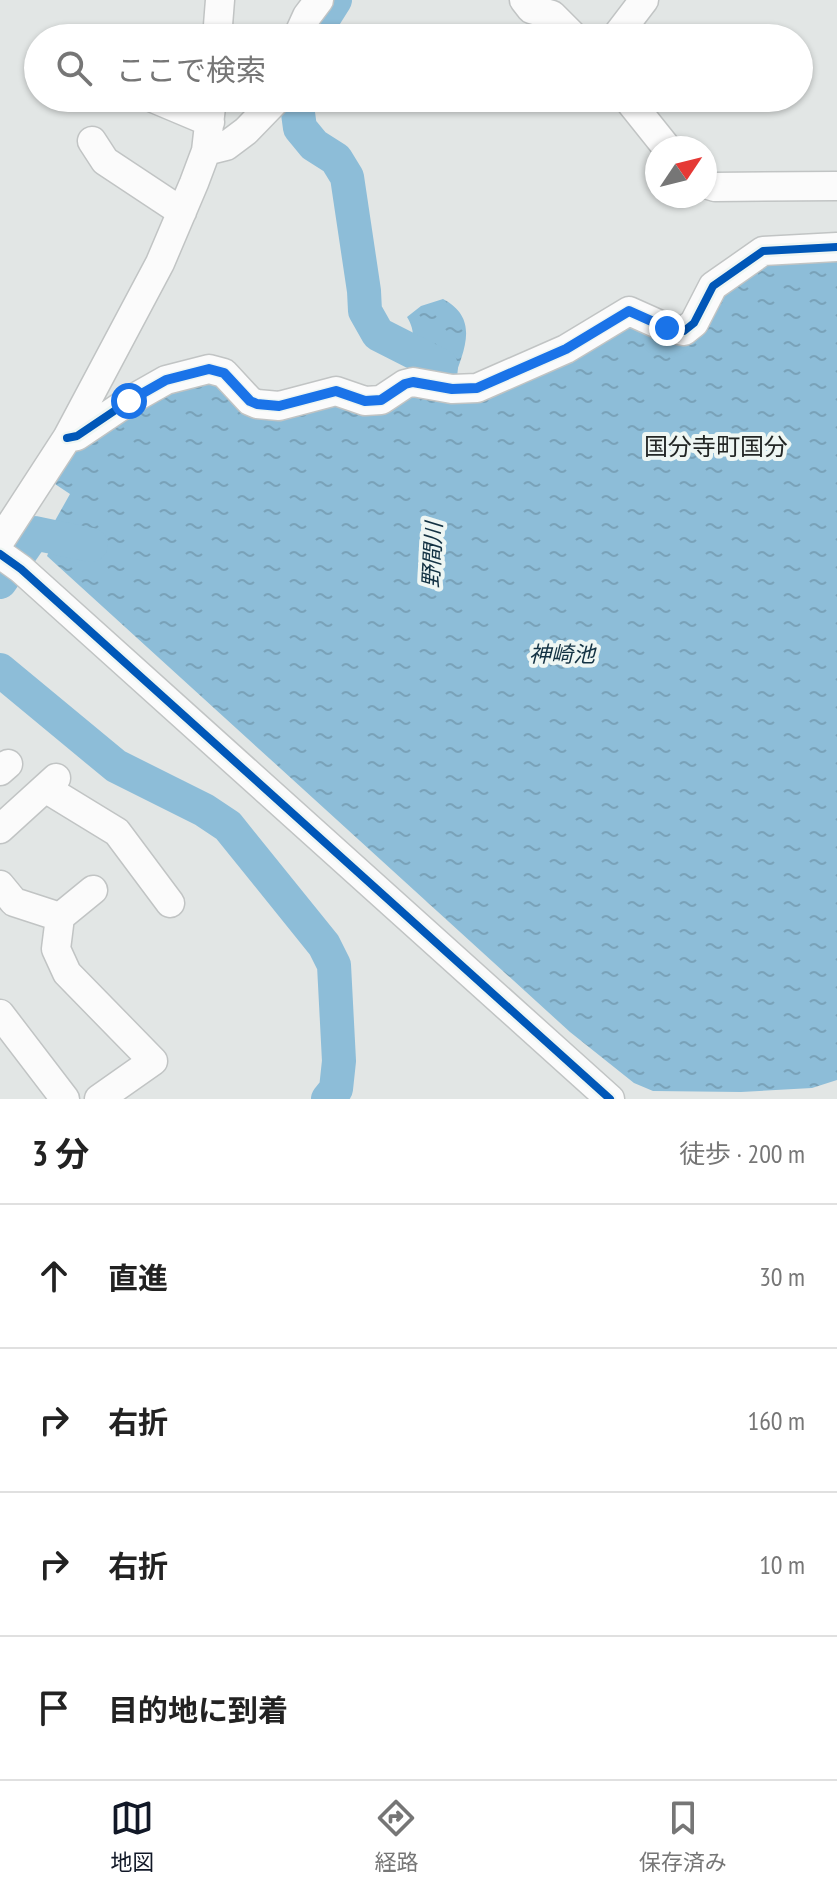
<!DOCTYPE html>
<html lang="ja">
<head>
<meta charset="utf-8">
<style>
	:root { --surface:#fff; --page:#f2f2f2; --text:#222; --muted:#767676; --line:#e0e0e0; --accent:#111827 }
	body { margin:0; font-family:"PT Sans Narrow","Noto Sans JP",sans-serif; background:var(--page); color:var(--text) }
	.compass { position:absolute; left:645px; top:136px; width:72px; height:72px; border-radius:50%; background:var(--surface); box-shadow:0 2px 6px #0004; rotate:55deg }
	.stop { position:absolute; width:24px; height:24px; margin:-18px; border:6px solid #1a73e8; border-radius:50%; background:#fff }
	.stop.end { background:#1a73e8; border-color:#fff; box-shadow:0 2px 8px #0008 }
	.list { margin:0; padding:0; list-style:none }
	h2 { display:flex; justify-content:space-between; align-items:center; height:104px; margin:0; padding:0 32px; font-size:34px }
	h2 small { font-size:26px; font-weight:400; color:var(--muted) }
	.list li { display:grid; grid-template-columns:52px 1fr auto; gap:24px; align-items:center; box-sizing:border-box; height:144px; padding:0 32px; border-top:2px solid var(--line) }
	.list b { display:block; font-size:30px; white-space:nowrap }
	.list em { font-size:26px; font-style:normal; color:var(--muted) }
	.icon { flex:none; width:44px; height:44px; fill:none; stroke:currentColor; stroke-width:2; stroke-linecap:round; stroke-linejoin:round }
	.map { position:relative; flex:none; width:837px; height:1099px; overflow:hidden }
	.search { position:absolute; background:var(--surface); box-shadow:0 2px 6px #0004; left:24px; right:24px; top:24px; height:88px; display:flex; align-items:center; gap:20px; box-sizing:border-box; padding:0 28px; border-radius:44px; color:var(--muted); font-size:30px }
	.sheet { height:680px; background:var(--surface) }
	nav { display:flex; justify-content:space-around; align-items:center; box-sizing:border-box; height:112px; border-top:2px solid var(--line); background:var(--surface); font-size:22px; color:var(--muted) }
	nav a { display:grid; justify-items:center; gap:4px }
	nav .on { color:var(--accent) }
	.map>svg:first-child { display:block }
	.water { fill:url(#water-ripples) }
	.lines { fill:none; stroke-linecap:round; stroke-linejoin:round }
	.river { stroke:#8dbdd8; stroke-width:34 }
	.minor-casing { stroke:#c1c4c4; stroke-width:31 }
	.minor { stroke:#fbfbfb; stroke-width:28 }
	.cycleway-casing { stroke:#eef6f3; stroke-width:13 }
	.cycleway { stroke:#0057b8; stroke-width:8 }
	.route { stroke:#1a73e8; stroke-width:10 }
	.labels { text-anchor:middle; stroke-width:8; stroke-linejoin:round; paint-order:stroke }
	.water-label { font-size:22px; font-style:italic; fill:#123142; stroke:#eef6f3 }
	.quarter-label { font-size:24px; fill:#232625; stroke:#eef6f3 }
</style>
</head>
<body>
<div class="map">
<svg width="837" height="1099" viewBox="0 0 837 1099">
	<defs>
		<pattern id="water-ripples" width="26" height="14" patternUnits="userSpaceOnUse" patternTransform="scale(2)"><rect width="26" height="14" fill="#8dbdd8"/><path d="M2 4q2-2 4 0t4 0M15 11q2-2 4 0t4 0" fill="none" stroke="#79a2b9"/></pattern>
	</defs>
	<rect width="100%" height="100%" fill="#e2e6e5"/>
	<!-- water -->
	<path class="water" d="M837,251V1080L812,1088L741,1092L653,1091L634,1083L570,1032L47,556L50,549L43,542L70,494L49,480L65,456L134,406L208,375L243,402L408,387L452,395L619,323L669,339L712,308L747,269Z
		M443,299C481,319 463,352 453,382L426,378L411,361C413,344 416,331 407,317L421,306Z"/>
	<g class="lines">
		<!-- river -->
		<path class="river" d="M314,38L318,27L335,0
			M296,98L300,128L314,145L336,159L347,177L364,291L365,311L378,334L441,366L440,378
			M0,582L34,533L91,545
			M0,670L116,766L204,810L228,826L324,945L334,965L339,1061L336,1089L328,1099"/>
		<defs>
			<path id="minor" d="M524,0L531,9L552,15L575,38
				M217,38L220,0
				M297,38L307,16L319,0
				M615,38L644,0
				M153,98L210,122
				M627,98L667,148
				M92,141L105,161L182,212
				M206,151L226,146L246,131L278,98
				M705,184L715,187L837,186
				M67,438L77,436L129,401L166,380L209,369L224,373L250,401L257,404L279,406L336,391L365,401L381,400L405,384L413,382L452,389L477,388L566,349L629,311L667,328L684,331L694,323L713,286L763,251L837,247
				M0,541L67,438L160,263L194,183L206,151L212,98
				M0,554L21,569L610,1099
				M0,771L8,764
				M45,788L117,832L170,903
				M0,829L56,778
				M0,885L14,902L60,917L56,949L67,973L153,1061L99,1099
				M60,917L93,890
				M0,1014L65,1099"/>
		</defs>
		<!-- minor casing -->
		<use href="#minor" class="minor-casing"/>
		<!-- minor -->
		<use href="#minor" class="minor"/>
		<defs>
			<path id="cycleway" d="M67,438L77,436L129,401L166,380L209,369L224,373L250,401L257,404L279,406L336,391L365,401L381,400L405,384L413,382L452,389L477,388L566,349L629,311L667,328L684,331L694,323L713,286L763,251L837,247
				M0,554L21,569L610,1099"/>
		</defs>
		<!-- cycleway casing -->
		<use href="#cycleway" class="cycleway-casing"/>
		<!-- cycleway -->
		<use href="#cycleway" class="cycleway"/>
	</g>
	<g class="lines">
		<!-- route -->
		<path class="route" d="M129,401L166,380L209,369L224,373L250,401L257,404L279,406L336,391L365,401L381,400L405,384L413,382L452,389L477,388L566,349L629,311L667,328"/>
	</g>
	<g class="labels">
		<!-- water labels -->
		<g class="water-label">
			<text transform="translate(432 555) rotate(-87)" y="8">野間川</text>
			<text x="562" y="662">神崎池</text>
		</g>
		<!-- quarter labels -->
		<g class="quarter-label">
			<text x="716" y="455">国分寺町国分</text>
		</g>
	</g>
</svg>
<svg class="compass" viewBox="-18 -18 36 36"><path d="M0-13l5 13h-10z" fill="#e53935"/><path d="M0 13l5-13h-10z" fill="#767676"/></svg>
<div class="stop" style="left:129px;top:401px"></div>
<div class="stop end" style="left:667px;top:328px"></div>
<div class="search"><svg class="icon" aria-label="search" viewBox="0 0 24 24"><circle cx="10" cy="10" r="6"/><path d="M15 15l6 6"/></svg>ここで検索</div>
</div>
<section class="sheet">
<h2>3 分<small>徒歩 · 200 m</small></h2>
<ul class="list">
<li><svg class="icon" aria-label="ahead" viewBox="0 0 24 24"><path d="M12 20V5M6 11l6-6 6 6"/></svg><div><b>直進</b></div><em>30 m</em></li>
<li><svg class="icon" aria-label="right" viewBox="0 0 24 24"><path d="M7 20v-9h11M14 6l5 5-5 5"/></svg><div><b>右折</b></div><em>160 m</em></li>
<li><svg class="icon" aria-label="right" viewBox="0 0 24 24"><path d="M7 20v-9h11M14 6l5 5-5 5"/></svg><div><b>右折</b></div><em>10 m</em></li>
<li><svg class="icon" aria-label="arrive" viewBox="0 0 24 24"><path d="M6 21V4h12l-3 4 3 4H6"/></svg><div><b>目的地に到着</b></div></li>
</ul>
</section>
<nav>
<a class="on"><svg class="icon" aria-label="map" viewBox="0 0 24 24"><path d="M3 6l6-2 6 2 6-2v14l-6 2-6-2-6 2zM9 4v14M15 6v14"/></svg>地図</a>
<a><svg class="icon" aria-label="directions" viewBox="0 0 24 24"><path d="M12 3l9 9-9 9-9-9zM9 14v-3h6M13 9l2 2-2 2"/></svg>経路</a>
<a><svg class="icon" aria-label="saved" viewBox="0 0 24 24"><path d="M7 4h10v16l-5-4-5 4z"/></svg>保存済み</a>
</nav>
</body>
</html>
